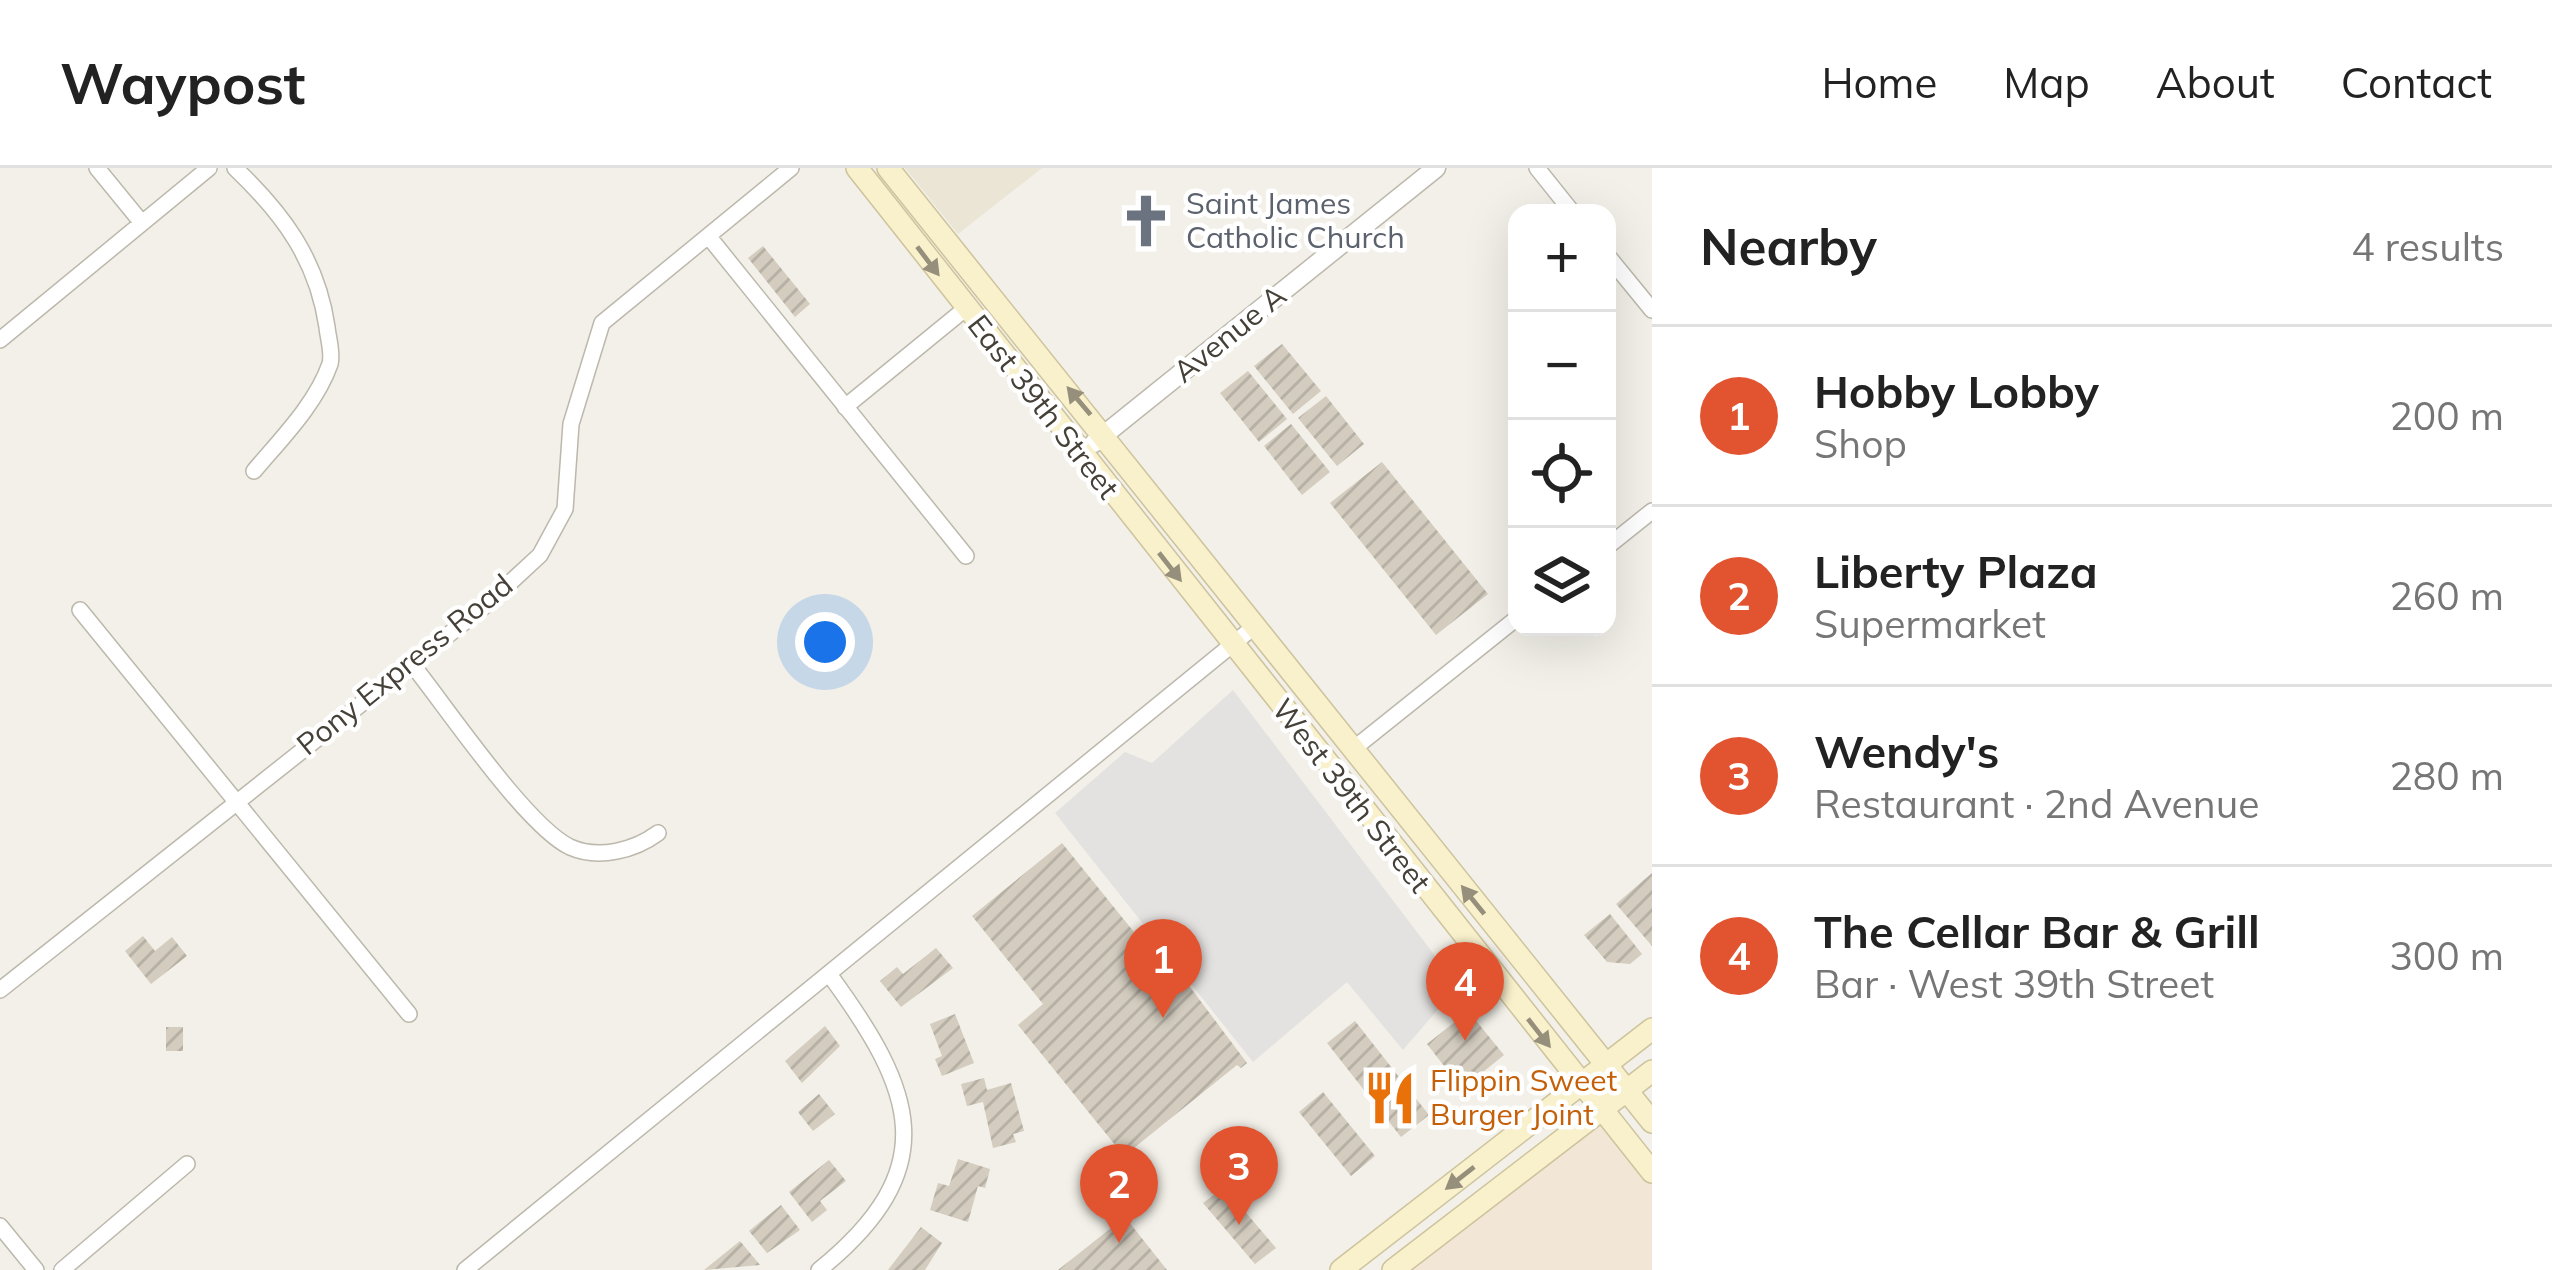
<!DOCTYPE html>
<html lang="en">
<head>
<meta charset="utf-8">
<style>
	:root { --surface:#fff; --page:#f6f6f6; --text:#222; --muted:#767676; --line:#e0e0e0; --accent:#e25430 }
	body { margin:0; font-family:Mulish,sans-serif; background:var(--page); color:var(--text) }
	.controls { position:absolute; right:36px; top:36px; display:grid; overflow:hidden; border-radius:24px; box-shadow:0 12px 48px #0002 }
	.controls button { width:108px; height:108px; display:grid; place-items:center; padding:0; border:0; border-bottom:3px solid var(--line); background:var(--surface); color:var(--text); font:60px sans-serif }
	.you { position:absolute; left:825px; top:474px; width:42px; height:42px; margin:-30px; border:9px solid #fff; border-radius:50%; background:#1a73e8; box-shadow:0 0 0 18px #1a73e833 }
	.badge { display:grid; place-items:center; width:78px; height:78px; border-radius:50%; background:var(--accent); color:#fff; font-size:39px; font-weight:700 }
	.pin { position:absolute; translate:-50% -99px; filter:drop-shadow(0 3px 6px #0008) }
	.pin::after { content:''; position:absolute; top:63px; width:42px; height:36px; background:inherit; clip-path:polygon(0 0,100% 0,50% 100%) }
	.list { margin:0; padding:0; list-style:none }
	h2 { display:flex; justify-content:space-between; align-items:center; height:156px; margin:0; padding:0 48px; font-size:51px }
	h2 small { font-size:39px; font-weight:400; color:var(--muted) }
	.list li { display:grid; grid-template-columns:78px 1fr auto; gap:36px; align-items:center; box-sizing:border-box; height:180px; padding:0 48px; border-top:3px solid var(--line) }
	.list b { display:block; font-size:45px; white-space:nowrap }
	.list p { margin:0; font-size:39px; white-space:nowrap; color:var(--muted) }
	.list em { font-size:39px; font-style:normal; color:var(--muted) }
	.icon { flex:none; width:66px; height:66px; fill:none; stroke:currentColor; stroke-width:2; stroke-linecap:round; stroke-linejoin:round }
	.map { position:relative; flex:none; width:1652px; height:1102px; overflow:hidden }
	header { display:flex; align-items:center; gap:72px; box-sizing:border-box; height:168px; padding:0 60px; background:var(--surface); border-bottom:3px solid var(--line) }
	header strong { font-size:57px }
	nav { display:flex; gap:66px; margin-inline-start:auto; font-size:42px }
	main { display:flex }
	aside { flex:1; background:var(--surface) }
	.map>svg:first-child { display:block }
	.commercial { fill:#f2e7d6 }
	.education { fill:#eae5d4 }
	.parking { fill:#e4e2e0 }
	.building { fill:url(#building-hatch) }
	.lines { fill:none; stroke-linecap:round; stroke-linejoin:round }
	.minor-casing { stroke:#bdb8ac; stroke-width:18 }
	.tertiary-casing { stroke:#bdb8ac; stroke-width:21 }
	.secondary-casing { stroke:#cdc39d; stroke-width:24 }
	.minor { stroke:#fff; stroke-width:15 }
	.tertiary { stroke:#fff; stroke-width:18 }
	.secondary { stroke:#f9f0cc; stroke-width:21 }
	.oneway { fill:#968f7b }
	.labels { text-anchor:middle; stroke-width:9; stroke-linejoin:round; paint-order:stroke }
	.worship-label { font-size:30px; fill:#5b616d; stroke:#fff; text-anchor:start }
	.street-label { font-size:30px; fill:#454038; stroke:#fff }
	.food-label { font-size:30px; fill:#c56008; stroke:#fff; text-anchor:start }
</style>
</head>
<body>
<header>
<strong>Waypost</strong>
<nav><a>Home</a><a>Map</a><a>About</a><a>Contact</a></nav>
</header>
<main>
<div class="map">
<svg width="1652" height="1102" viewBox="0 0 1652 1102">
	<defs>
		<pattern id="building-hatch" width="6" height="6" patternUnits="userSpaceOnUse" patternTransform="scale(3)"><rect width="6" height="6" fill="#d3ccbf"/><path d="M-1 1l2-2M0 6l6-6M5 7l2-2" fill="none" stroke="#b6b0a5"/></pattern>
	</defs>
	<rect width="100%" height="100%" fill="#f2f0e8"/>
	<!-- commercial -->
	<path class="commercial" d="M1602,943L1652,1005V1102H1403Z"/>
	<!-- education -->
	<path class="education" d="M905,0H1042L958,66Z"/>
	<!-- parking -->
	<path class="parking" d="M1233,522L1458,818L1403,882L1347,814L1253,894L1055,645L1125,584L1152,595Z"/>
	<!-- building -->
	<path class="building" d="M763,78L810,136L795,149L748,90Z
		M1282,176L1321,223L1293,246L1254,198Z
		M1248,203L1287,251L1259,274L1220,225Z
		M1326,228L1364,276L1337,298L1298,250Z
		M1291,256L1330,304L1302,327L1264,278Z
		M1382,294L1488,426L1436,467L1330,335Z
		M1062,675L1180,821L1187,815L1247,895L1241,900L1237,897L1124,988L1018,857L1043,836L972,748Z
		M1652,705V778L1616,736Z
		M1610,746L1642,786L1630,796L1607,794L1584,767Z
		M143,768L155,783L172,769L187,788L151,816L125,783Z
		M936,780L953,800L901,839L880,813L897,799L903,806Z
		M1474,815L1485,829L1468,843L1504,887L1462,921L1427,876L1461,849L1450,835Z
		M955,846L974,895L942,908L935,891L942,888L930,856Z
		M1355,853L1429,947L1401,969L1327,875Z
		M825,858L840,878L802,915L785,893Z
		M166,859H183V883H166Z
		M984,910L987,922L1011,915L1024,963L1013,966L1016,974L993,980L983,934L967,938L961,916Z
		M1323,924L1375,988L1351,1008L1299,944Z
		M819,926L835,946L813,963L798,944Z
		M958,991L990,1001L985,1020L978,1018L968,1054L930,1042L938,1015L949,1018Z
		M829,992L846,1013L820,1033L827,1042L812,1054L789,1024Z
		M1224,1019L1276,1080L1255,1096L1203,1035Z
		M781,1037L800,1062L767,1085L749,1063Z
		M1125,1049L1167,1102H1058Z
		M921,1059L942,1075L925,1102H888Z
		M740,1073L760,1097L704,1102Z"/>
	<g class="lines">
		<defs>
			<path id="minor" d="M97,0L142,55
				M235,0C283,46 317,91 327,159C328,170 333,185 330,196C316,236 281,271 254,303
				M1537,0L1573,45
				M709,69L966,388
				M1607,87L1652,142
				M0,172L209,0
				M845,239L965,141
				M1607,379L1652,343
				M80,442L409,846
				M411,495C445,537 526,658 570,679C599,692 635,682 658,665
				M1352,582L1517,450
				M0,822L486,437L540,387L565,341L571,256L602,155L791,0
				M0,1058L36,1102
				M62,1102L187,996
				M465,1102L1255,458
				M819,1102C945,1000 915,923 829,806"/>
			<path id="tertiary" d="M1094,275L1436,0"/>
			<path id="secondary" d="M857,0L1652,1004
				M888,0L1652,954
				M1341,1102L1652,861
				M1393,1102L1652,903"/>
		</defs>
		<!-- minor casing -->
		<use href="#minor" class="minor-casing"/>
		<!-- tertiary casing -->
		<use href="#tertiary" class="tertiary-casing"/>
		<!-- secondary casing -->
		<use href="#secondary" class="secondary-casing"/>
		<!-- minor -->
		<use href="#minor" class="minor"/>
		<!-- tertiary -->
		<use href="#tertiary" class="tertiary"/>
		<!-- secondary -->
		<use href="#secondary" class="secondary"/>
	</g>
	<!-- one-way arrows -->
	<defs><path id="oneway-solid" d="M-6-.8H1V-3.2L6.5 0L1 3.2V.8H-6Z" transform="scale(3)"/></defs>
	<g class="oneway">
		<use href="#oneway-solid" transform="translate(928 93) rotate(53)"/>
		<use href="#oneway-solid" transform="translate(1079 233) rotate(-130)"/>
		<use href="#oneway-solid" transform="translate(1170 399) rotate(52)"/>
		<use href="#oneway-solid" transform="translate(1473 732) rotate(-129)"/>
		<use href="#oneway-solid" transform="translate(1539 865) rotate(52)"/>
		<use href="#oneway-solid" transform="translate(1460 1010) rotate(142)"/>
	</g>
	<!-- icons -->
	<defs>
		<symbol id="church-bare" viewBox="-9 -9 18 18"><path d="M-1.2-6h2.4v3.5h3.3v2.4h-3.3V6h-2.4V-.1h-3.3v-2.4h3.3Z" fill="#6b7280" stroke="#fff" stroke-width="2.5" paint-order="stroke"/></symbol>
		<symbol id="restaurant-bare" viewBox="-9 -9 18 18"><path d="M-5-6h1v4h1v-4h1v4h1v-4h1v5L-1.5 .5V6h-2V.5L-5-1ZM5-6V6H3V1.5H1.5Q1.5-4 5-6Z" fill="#e8710a" stroke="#fff" stroke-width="2.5" paint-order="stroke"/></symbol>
	</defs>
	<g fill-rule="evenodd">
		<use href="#church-bare" x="1108" y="15" width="76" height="76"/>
		<use href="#restaurant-bare" x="1352" y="892" width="76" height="76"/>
	</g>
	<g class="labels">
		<!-- worship labels -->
		<g class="worship-label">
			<text x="1186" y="46">Saint James<tspan x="1186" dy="34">Catholic Church</tspan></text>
		</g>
		<!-- street labels -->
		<g class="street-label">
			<text transform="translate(1230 166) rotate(-39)" y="10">Avenue A</text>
			<text transform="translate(1043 239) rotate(52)" y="10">East 39th Street</text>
			<text transform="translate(405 497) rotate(-39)" y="10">Pony Express Road</text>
			<text transform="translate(1351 628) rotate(52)" y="10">West 39th Street</text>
		</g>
		<!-- food labels -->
		<g class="food-label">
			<text x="1430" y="923">Flippin Sweet<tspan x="1430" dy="34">Burger Joint</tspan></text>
		</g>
	</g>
</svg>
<div class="controls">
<button>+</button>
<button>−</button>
<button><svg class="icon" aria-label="locate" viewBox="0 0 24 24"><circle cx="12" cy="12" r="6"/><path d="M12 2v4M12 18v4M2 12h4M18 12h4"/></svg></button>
<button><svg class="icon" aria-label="layers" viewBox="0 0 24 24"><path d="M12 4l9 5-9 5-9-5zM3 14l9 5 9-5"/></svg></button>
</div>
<div class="you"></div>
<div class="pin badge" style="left:1163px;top:850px">1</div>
<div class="pin badge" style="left:1119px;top:1075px">2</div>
<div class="pin badge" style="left:1239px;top:1057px">3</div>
<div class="pin badge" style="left:1465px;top:873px">4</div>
</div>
<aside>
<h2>Nearby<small>4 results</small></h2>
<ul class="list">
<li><span class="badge">1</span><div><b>Hobby Lobby</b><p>Shop</p></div><em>200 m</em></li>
<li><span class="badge">2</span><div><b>Liberty Plaza</b><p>Supermarket</p></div><em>260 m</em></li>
<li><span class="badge">3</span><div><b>Wendy's</b><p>Restaurant · 2nd Avenue</p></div><em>280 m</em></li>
<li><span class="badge">4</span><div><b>The Cellar Bar &amp; Grill</b><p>Bar · West 39th Street</p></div><em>300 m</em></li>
</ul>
</aside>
</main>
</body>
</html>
